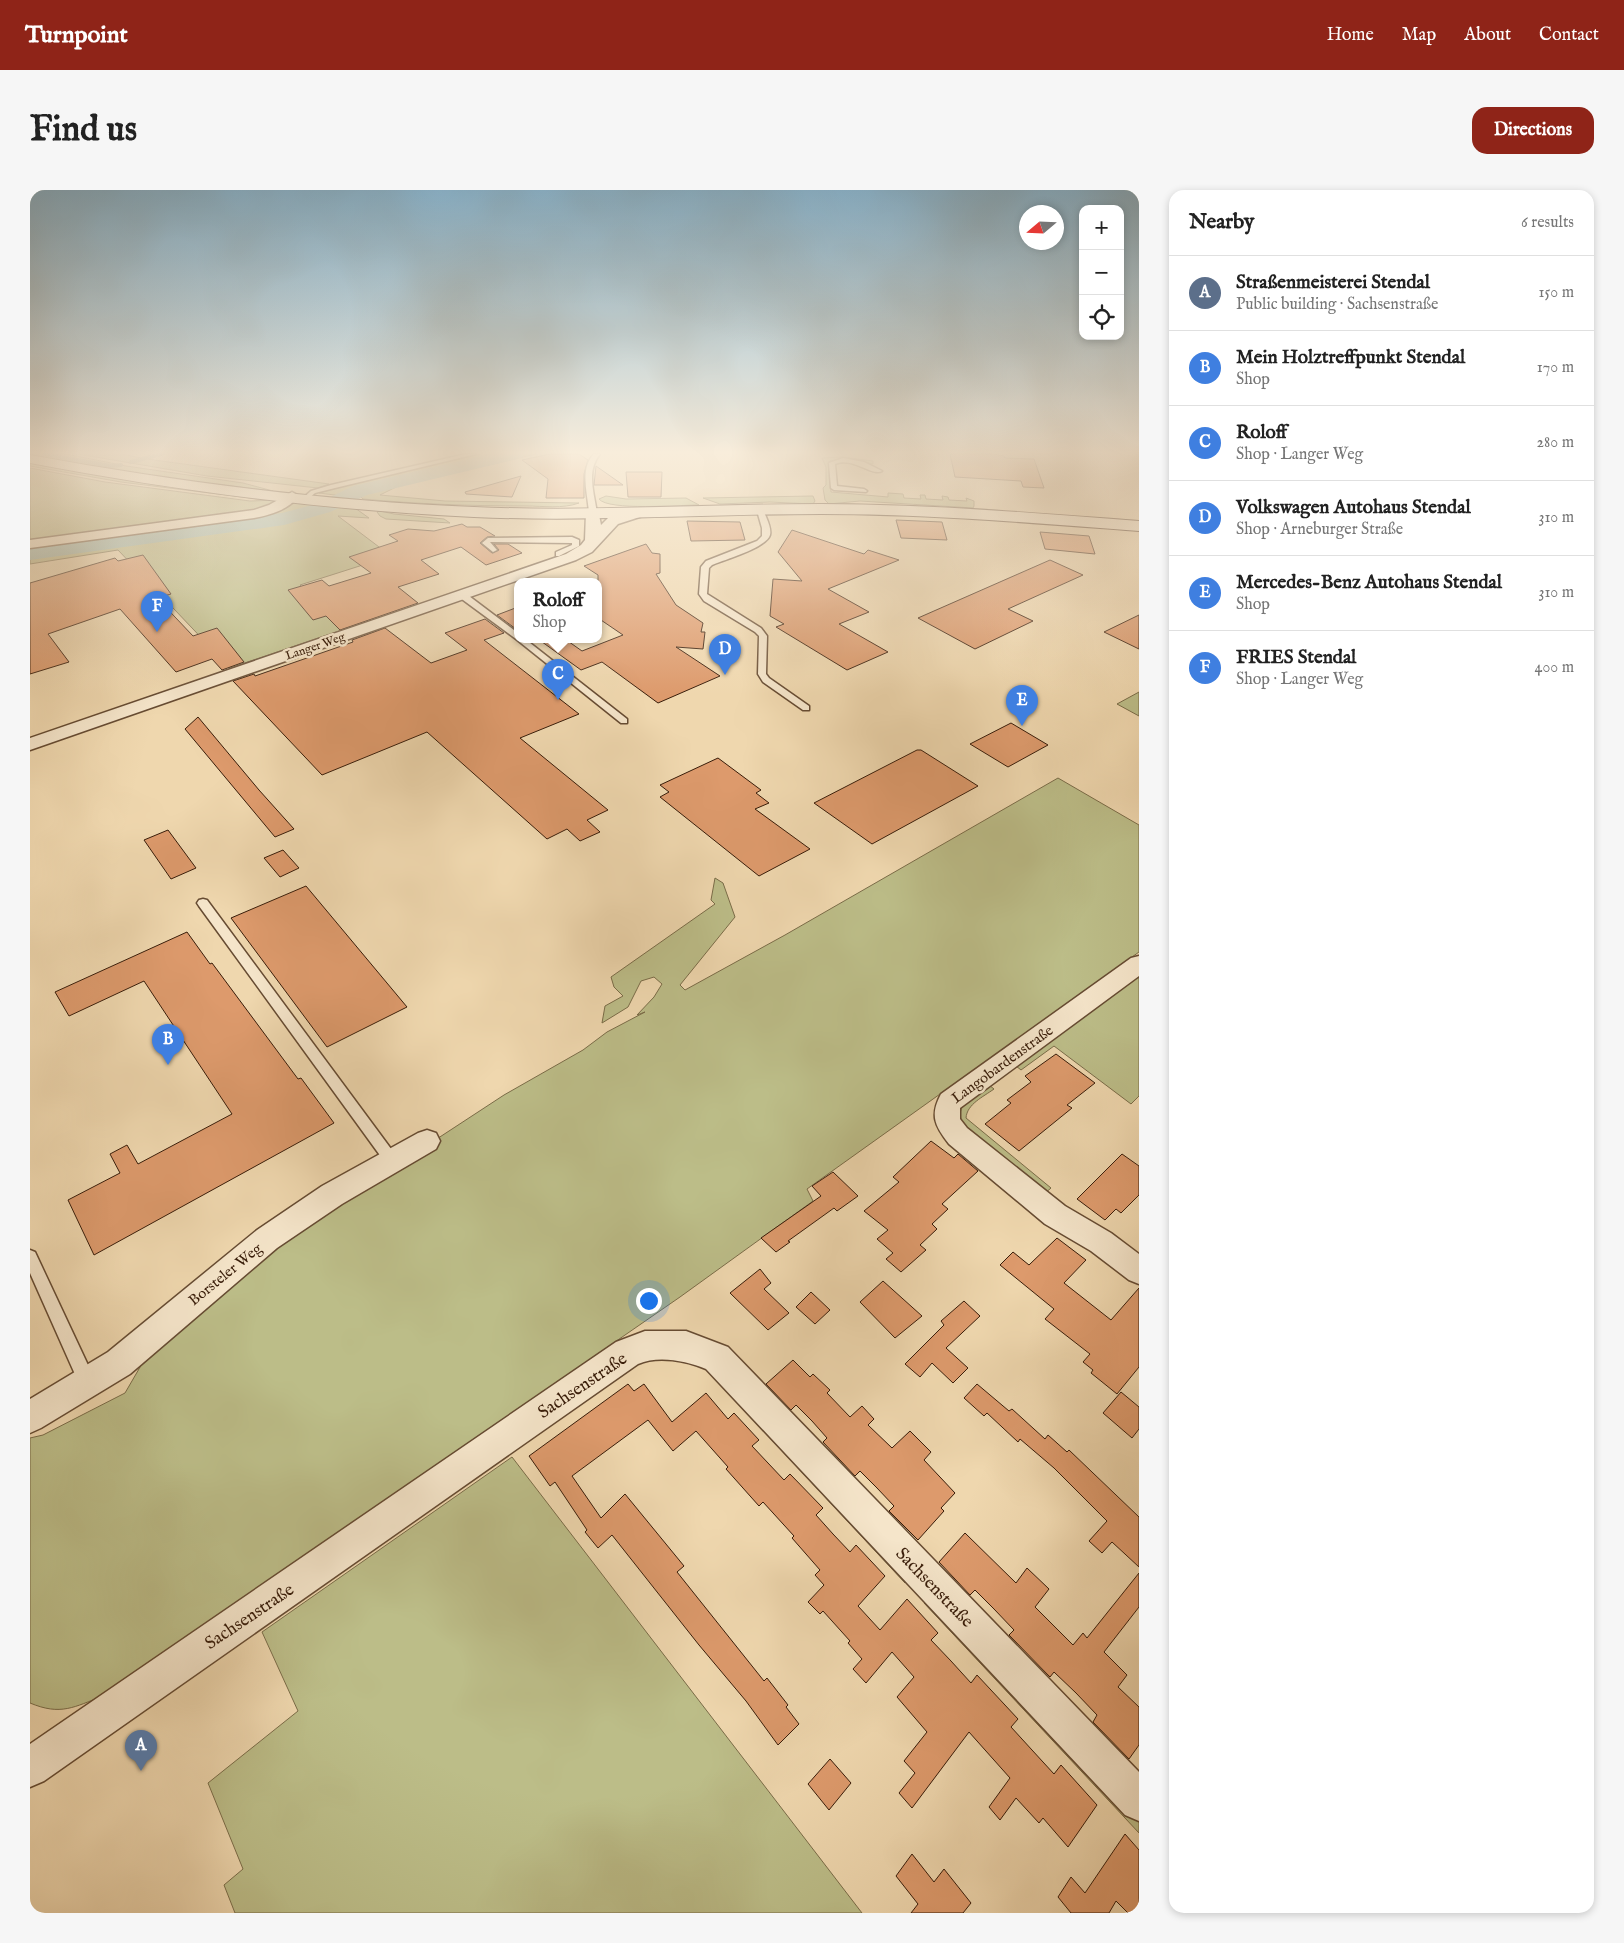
<!DOCTYPE html>
<html lang="en">
<head>
<meta charset="utf-8">
<style>
	:root { --surface:#fff; --page:#f6f6f6; --text:#222; --muted:#767676; --line:#e0e0e0; --accent:#8f2418 }
	body { margin:0; font-family:"IM FELL English",serif; background:var(--page); color:var(--text) }
	.controls { position:absolute; right:15px; top:15px; display:grid; overflow:hidden; border-radius:10px; box-shadow:0 2px 8px #0003 }
	.controls button { width:45px; height:45px; display:grid; place-items:center; padding:0; border:0; border-bottom:1px solid var(--line); background:var(--surface); color:var(--text); font:25px sans-serif }
	.compass { position:absolute; left:989px; top:15px; width:45px; height:45px; border-radius:50%; background:var(--surface); box-shadow:0 2px 8px #0003; rotate:251deg }
	.you { position:absolute; left:618px; top:1110px; width:18px; height:18px; margin:-12px; border:4px solid #fff; border-radius:50%; background:#1a73e8; box-shadow:0 0 0 8px #1a73e833 }
	.badge { display:grid; place-items:center; width:32px; height:32px; border-radius:50%; background:var(--accent); color:#fff; font-size:16px; font-weight:700 }
	.pin { position:absolute; translate:-50% -41px; filter:drop-shadow(0 1px 2px #0008) }
	.pin::after { content:''; position:absolute; top:26px; width:18px; height:15px; background:inherit; clip-path:polygon(0 0,100% 0,50% 100%) }
	.popup { position:absolute; left:484px; top:388px; width:88px; height:65px; box-sizing:border-box; display:grid; place-content:center; border-radius:10px; background:var(--surface); filter:drop-shadow(0 1px 4px #0005); font-size:16px; white-space:nowrap; color:var(--muted) }
	.popup b { font-size:19px; color:var(--text) }
	.popup::after { content:''; position:absolute; left:50%; top:100%; margin-left:-10px; border:10px solid transparent; border-top-color:var(--surface) }
	.list { margin:0; padding:0; list-style:none }
	h2 { display:flex; justify-content:space-between; align-items:center; height:65px; margin:0; padding:0 20px; font-size:21px }
	h2 small { font-size:16px; font-weight:400; color:var(--muted) }
	.list li { display:grid; grid-template-columns:32px 1fr auto; gap:15px; align-items:center; box-sizing:border-box; height:75px; padding:0 20px; border-top:1px solid var(--line) }
	.list b { display:block; font-size:19px; white-space:nowrap }
	.list p { margin:0; font-size:16px; white-space:nowrap; color:var(--muted) }
	.list em { font-size:16px; font-style:normal; color:var(--muted) }
	.icon { flex:none; width:28px; height:28px; fill:none; stroke:currentColor; stroke-width:2; stroke-linecap:round; stroke-linejoin:round }
	.map { position:relative; flex:none; width:1109px; height:1723px; overflow:hidden; border-radius:15px }
	header { display:flex; align-items:center; gap:30px; box-sizing:border-box; height:70px; padding:0 25px; background:var(--accent); color:#fff }
	header strong { font-size:24px }
	nav { display:flex; gap:28px; margin-inline-start:auto; font-size:18px }
	.intro { display:flex; align-items:center; justify-content:space-between; box-sizing:border-box; height:120px; padding:0 30px }
	h1 { margin:0; font-size:35px }
	.button { padding:12px 22px; border-radius:15px; background:var(--accent); color:#fff; font-size:18px; font-weight:700 }
	main { display:flex; gap:30px; padding:0 30px }
	aside { flex:1; background:var(--surface); border-radius:15px; box-shadow:0 2px 8px #0003 }
	.map>svg:first-child { display:block }
	.green { fill:#bcbd88; stroke:#7a6c48 }
	.lines { fill:none; stroke-linecap:round; stroke-linejoin:round }
	.stream { stroke:#737a6d; stroke-width:4 }
	.river { fill:#9ab9af; fill-rule:evenodd }
	.building { fill:#dd9a6c; stroke:#381c09 }
	.lane-casing { stroke:#664b32; stroke-width:3 }
	.street-casing { stroke:#664b32; stroke-width:3 }
	.secondary-casing { stroke:#381c09; stroke-width:2 }
	.lane { fill:#f5e5ca; fill-rule:evenodd }
	.street { fill:#f5e5ca; fill-rule:evenodd }
	.secondary { fill:#f5e5ca; fill-rule:evenodd }
	.labels { text-anchor:middle; stroke-width:5; stroke-linejoin:round; paint-order:stroke }
	.far-street-label { font-size:12px; fill:#381c09; stroke:#f5e5ca }
	.street-label { font-size:15px; fill:#381c09; stroke:#f5e5ca }
	.near-street-label { font-size:18px; fill:#381c09; stroke:#f5e5ca }
</style>
</head>
<body>
<header>
<strong>Turnpoint</strong>
<nav><a>Home</a><a>Map</a><a>About</a><a>Contact</a></nav>
</header>
<div class="intro"><h1>Find us</h1><a class="button">Directions</a></div>
<main>
<div class="map">
<svg width="1109" height="1723" viewBox="0 0 1109 1723">
	<rect width="100%" height="100%" fill="#efd7ae"/>
	<filter id="stains"><feTurbulence type="fractalNoise" baseFrequency=".004" numOctaves="4"/><feColorMatrix values="0 0 0 0 .2 0 0 0 0 .09 0 0 0 0 .02 0 0 0 .5 -.17"/></filter>
	<radialGradient id="worn" r=".72"><stop offset=".6" stop-color="#630" stop-opacity="0"/><stop offset="1" stop-color="#630" stop-opacity=".3"/></radialGradient>
	<!-- green -->
	<path class="green" d="M0,264H36L96,276L213,293L243,301L99,284L0,266Z
		M48,264H91L111,268L135,264L117,269L299,294L288,298L177,286Z
		M451,264H506L368,296L350,305L415,311L549,313C533,319 513,316 496,316C441,316 387,314 333,309L328,304L320,307L289,303L319,294Z
		M812,267L843,271V274L819,269L800,271L801,302L858,307V303L873,304L874,308L891,309L890,305H895L896,309L913,310L912,306L918,307L919,310L937,311L936,308L944,311V316L943,318L830,311L799,314L795,310L793,298L796,295V277L792,268Z
		M0,273L240,308L228,309L91,292L0,276Z
		M0,278L75,292L220,311L249,310L232,321L0,352Z
		M576,306L596,309L656,308L669,315C651,315 578,321 569,309Z
		M783,306L785,311L783,314L740,312L690,314L673,308Z
		M261,312L325,318L339,328L308,326L361,366L270,395L318,438L200,478L88,360L0,374V357L165,334Z
		M350,321L364,324L414,329L420,333L356,329L350,326L347,322Z
		M1109,502V526L1087,514Z
		M1028,588L1109,635V762L777,999L783,1011L650,1107L73,1506C44,1517 31,1526 0,1513V1248L13,1245L95,1203L113,1172L228,1066L474,905L553,860L577,842L615,822L607,825L624,807L632,794L624,787L611,791L598,817L572,833L575,816L593,806L584,797L581,787L685,714L681,710L685,688L693,693L705,727L650,795L655,800L755,745Z
		M1107,787L1109,788V906L1101,914L1024,856L991,880L986,876Z
		M959,895L964,899C953,907 937,914 936,928L1021,998L1013,1005L936,942C921,914 938,911 959,895Z
		M706,1203L877,1384L875,1393L699,1204Z
		M482,1267L832,1723H205L194,1695L213,1679L178,1593L268,1521L232,1442Z
		M901,1410L1109,1631V1643L894,1413Z"/>
	<g class="lines">
		<!-- stream -->
		<path class="stream" d="M14,264L81,276L91,275
			M101,272L131,264"/>
		<!-- river -->
		<path class="river" d="M460,264H494L491,268L337,305L300,322L254,335L0,370V356L252,323L286,314L323,296Z"/>
	</g>
	<!-- building -->
	<path class="building" d="M520,264H549L558,270L554,284V308H516L518,289L492,270Z
		M920,264H964L974,266L975,268L1004,269L1014,298L993,297L991,291L925,287Z
		M566,276L593,295H564Z
		M596,282H632L631,307H598Z
		M491,286L482,307L436,304L435,302Z
		M866,330L912,332L917,350L871,348Z
		M657,331L710,332L715,350L661,351Z
		M432,334L437,337H450L465,346L457,347L450,353L462,363L469,360L464,354H478L492,363L456,375L431,357L391,370L409,384L368,397L388,413L310,440L296,426L283,430L258,400L292,390L299,396L341,383L319,367L368,351L359,345L378,339L404,341Z
		M762,340L834,364L838,360L869,370L798,399L839,422L809,434L858,462L817,480L746,437L754,434L740,426L743,389L772,391L748,362Z
		M1010,342L1059,346L1065,364L1015,359Z
		M616,354L622,363L630,364V383L626,384L646,415L673,433L671,442H675L673,459L646,457L690,486L628,513L572,472L551,480L508,449H535L552,461L593,445L568,428V385L554,376Z
		M113,365L141,404L127,408L163,446L187,438L214,472L192,480L182,469L146,482L90,419L18,444L39,472L0,484V393L85,368L88,371Z
		M1020,370L1053,385L978,419L1003,431L945,459L888,428Z
		M488,417V438L486,439L467,425Z
		M1109,425V459L1074,442Z
		M455,429L474,443L454,450L549,524L490,548L578,620L557,630L570,642L550,651L537,639L517,649L397,542L292,585L203,491L224,484L225,486L323,452L322,450L355,438L401,473L437,460L415,443Z
		M168,527L229,600L264,639L245,647L155,539Z
		M981,533L1018,555L978,577L940,554Z
		M887,560H891L948,596L842,654L784,613Z
		M688,568L731,600L726,603L739,613L725,619L780,659L729,686L630,607L639,602L630,595Z
		M138,640L166,678L141,689L114,650Z
		M253,660L269,678L250,687L234,668Z
		M276,696L377,817L297,857L201,728Z
		M157,742L180,774L182,773L268,889L271,888L304,933L64,1065L38,1010L90,983L80,964L97,955L108,974L202,924L114,791L39,826L25,802Z
		M1026,864L1065,893L1037,915L1042,918L989,961L955,934L981,913L977,910L1001,892L995,886Z
		M901,951L924,968L928,964L948,981L912,1014L918,1019L902,1034L907,1039L890,1055L896,1060L871,1082L856,1069L863,1063L847,1049L858,1040L834,1021L869,992L863,987Z
		M1092,964L1109,976V1005L1091,1023L1086,1019L1075,1030L1047,1009Z
		M803,982L828,1006L807,1021L804,1018L758,1051L760,1052L746,1062L731,1048L791,1006L782,996Z
		M1027,1048L1056,1070L1034,1093L1081,1130L1109,1098V1177L1087,1204L1061,1183L1063,1180L1053,1172L1060,1164L1015,1129L1024,1119L970,1075L983,1062L999,1075Z
		M730,1079L741,1093L734,1099L759,1123L738,1140L700,1103Z
		M853,1091L892,1126L865,1148L830,1112Z
		M781,1102L800,1120L785,1134L766,1117Z
		M934,1111L950,1126L916,1158L938,1178L923,1193L902,1173L890,1187L875,1174L914,1135L911,1131Z
		M763,1170L780,1187L783,1184L800,1200L797,1203L820,1227L832,1216L844,1229L838,1235L862,1258L880,1241L901,1262L894,1270L925,1303L911,1318L914,1321L888,1350L859,1321L864,1316L847,1298L830,1281L825,1286L793,1252L797,1248L782,1231L766,1215L761,1220L736,1194Z
		M598,1194L604,1201L614,1194L642,1232L676,1203L698,1229L704,1223L729,1250L722,1256L754,1290L760,1284L793,1318L786,1325L803,1344L820,1362L826,1355L855,1386L828,1416L850,1440L877,1409L908,1443L901,1450L921,1471L941,1493L947,1485L988,1529L981,1537L1002,1560L1024,1584L1031,1575L1067,1615L1038,1657L1013,1628L1009,1633L986,1608L970,1630L959,1617L980,1588L939,1542L882,1618L869,1603L885,1583L874,1571L897,1542L867,1507L884,1487L862,1462L836,1493L823,1479L832,1469L818,1453L820,1451L793,1421L790,1424L778,1412L794,1395L785,1385L790,1380L762,1348L764,1346L733,1312L729,1316L696,1279L698,1277L666,1241L643,1261L618,1230L542,1286L571,1328L595,1304L654,1376L647,1382L734,1491L737,1488L758,1515L756,1517L769,1534L748,1555L716,1511L669,1455L582,1345L568,1358L555,1342L557,1340L525,1292L520,1296L499,1266Z
		M947,1194L979,1221L982,1219L1015,1249L1018,1245L1037,1262L1039,1260L1109,1327V1377L1082,1352L1072,1363L1059,1351L1077,1331L1024,1278L990,1249L988,1252L957,1223L954,1226L934,1208Z
		M1091,1202L1109,1217V1239L1102,1248L1073,1223Z
		M935,1343L986,1393L997,1378L1019,1399L1005,1417L1043,1455L1053,1443L1057,1448L1109,1383V1417L1074,1462L1097,1485L1088,1497L1109,1517V1555L1099,1569L1063,1532L1067,1525L1046,1503L1024,1482L1020,1487L979,1445L984,1440L964,1419L945,1400L940,1405L909,1372Z
		M800,1569L821,1593L799,1620L778,1594Z
		M1095,1644L1109,1660V1723H1098L1086,1711L1079,1723H1041L1028,1707L1041,1687L1055,1703Z
		M882,1664L904,1692L914,1679L941,1713L933,1723H881L888,1714L866,1686Z"/>
	<g class="lines">
		<defs>
			<path id="lane" d="M436,264H446L305,298L285,303L278,309L273,308L281,301L301,295Z
				M564,264H570C556,281 564,303 567,323L563,325L559,323C558,304 549,279 564,264Z
				M813,268L834,272L852,281C843,287 822,266 805,274L807,296L834,299L837,301L836,302L804,300L801,298L799,273Z
				M726,317L733,319C735,326 742,337 740,345C736,358 694,370 682,375L679,378L677,404L731,438L737,446L736,484L739,488L779,516V520H773L733,492L728,484L729,446L725,442L674,411L669,404L671,377L676,371L727,351L732,346V338Z
				M542,347L549,350V356L529,366H526V362L542,355V353L460,352L467,360L463,362L452,353L458,348Z
				M429,403H435L488,443V449H495L597,529V533H591L486,449L429,407Z
				M173,709L177,710L367,967L369,971L367,975L362,977L357,975L169,716L167,713L169,710Z
				M0,1060L5,1062L64,1188L66,1194L64,1200L58,1202L52,1200L0,1083Z"/>
			<path id="street" d="M262,302L269,306C258,320 240,325 224,328L0,358V350L224,320L239,315Z
				M611,318L616,319L618,322L616,325L588,334L562,362L546,370L0,560V548L536,364L551,355L555,350L556,323L558,320H568L571,335L578,328Z
				M1109,766V786L930,918V929L937,938L1035,1016L1081,1043L1109,1064V1094L1099,1090L1061,1061L1015,1034L919,954C904,935 900,925 911,904L1101,768Z
				M397,940L406,943L410,951L406,959L312,1014L247,1058L100,1184L11,1238L0,1243V1209L78,1162L227,1040L292,996L388,943Z
				M615,1141H656L698,1157L1109,1582V1631L1095,1625L676,1179C656,1171 629,1165 608,1174L14,1591L0,1597V1554L586,1152Z"/>
			<path id="secondary" d="M0,265C147,292 295,311 444,317C560,322 675,314 791,314C897,314 1003,323 1109,331V341C1003,333 897,324 791,324C675,324 559,332 444,327C295,320 147,301 0,273Z"/>
		</defs>
		<!-- lane casing -->
		<use href="#lane" class="lane-casing"/>
		<!-- street casing -->
		<use href="#street" class="street-casing"/>
		<!-- secondary casing -->
		<use href="#secondary" class="secondary-casing"/>
		<!-- lane -->
		<use href="#lane" class="lane"/>
		<!-- street -->
		<use href="#street" class="street"/>
		<!-- secondary -->
		<use href="#secondary" class="secondary"/>
	</g>
	<!-- sky -->
	<linearGradient id="sky" x2="0" y2="1"><stop stop-color="#89b6d1"/><stop offset="0.52" stop-color="#f8eddb"/><stop offset="1" stop-color="#f8eddb" stop-opacity="0"/></linearGradient>
	<rect width="1109" height="505" fill="url(#sky)"/>
	<g class="labels">
		<!-- far-street labels -->
		<g class="far-street-label">
			<text transform="translate(285 456) rotate(-19)" y="4">Langer Weg</text>
		</g>
		<!-- street labels -->
		<g class="street-label">
			<text transform="translate(972 874) rotate(-36)" y="5">Langobardenstraße</text>
			<text transform="translate(195 1084) rotate(-39)" y="5">Borsteler Weg</text>
		</g>
		<!-- near-street labels -->
		<g class="near-street-label">
			<text transform="translate(552 1195) rotate(-34)" y="6">Sachsenstraße</text>
			<text transform="translate(905 1397) rotate(46)" y="6">Sachsenstraße</text>
			<text transform="translate(219 1426) rotate(-34)" y="6">Sachsenstraße</text>
		</g>
	</g>
	<rect width="100%" height="100%" filter="url(#stains)"/>
	<rect width="100%" height="100%" fill="url(#worn)"/>
</svg>
<div class="controls">
<button>+</button>
<button>−</button>
<button><svg class="icon" aria-label="locate" viewBox="0 0 24 24"><circle cx="12" cy="12" r="6"/><path d="M12 2v4M12 18v4M2 12h4M18 12h4"/></svg></button>
</div>
<svg class="compass" viewBox="-18 -18 36 36"><path d="M0-13l5 13h-10z" fill="#e53935"/><path d="M0 13l5-13h-10z" fill="#767676"/></svg>
<div class="you"></div>
<div class="pin badge" style="left:111px;top:1581px;background:#5c6f8a">A</div>
<div class="pin badge" style="left:138px;top:875px;background:#3f7fe0">B</div>
<div class="pin badge" style="left:528px;top:510px;background:#3f7fe0">C</div>
<div class="popup"><b>Roloff</b>Shop</div>
<div class="pin badge" style="left:695px;top:485px;background:#3f7fe0">D</div>
<div class="pin badge" style="left:992px;top:536px;background:#3f7fe0">E</div>
<div class="pin badge" style="left:127px;top:442px;background:#3f7fe0">F</div>
</div>
<aside>
<h2>Nearby<small>6 results</small></h2>
<ul class="list">
<li><span class="badge" style="background:#5c6f8a">A</span><div><b>Straßenmeisterei Stendal</b><p>Public building · Sachsenstraße</p></div><em>150 m</em></li>
<li><span class="badge" style="background:#3f7fe0">B</span><div><b>Mein Holztreffpunkt Stendal</b><p>Shop</p></div><em>170 m</em></li>
<li><span class="badge" style="background:#3f7fe0">C</span><div><b>Roloff</b><p>Shop · Langer Weg</p></div><em>280 m</em></li>
<li><span class="badge" style="background:#3f7fe0">D</span><div><b>Volkswagen Autohaus Stendal</b><p>Shop · Arneburger Straße</p></div><em>310 m</em></li>
<li><span class="badge" style="background:#3f7fe0">E</span><div><b>Mercedes-Benz Autohaus Stendal</b><p>Shop</p></div><em>310 m</em></li>
<li><span class="badge" style="background:#3f7fe0">F</span><div><b>FRIES Stendal</b><p>Shop · Langer Weg</p></div><em>400 m</em></li>
</ul>
</aside>
</main>
</body>
</html>
